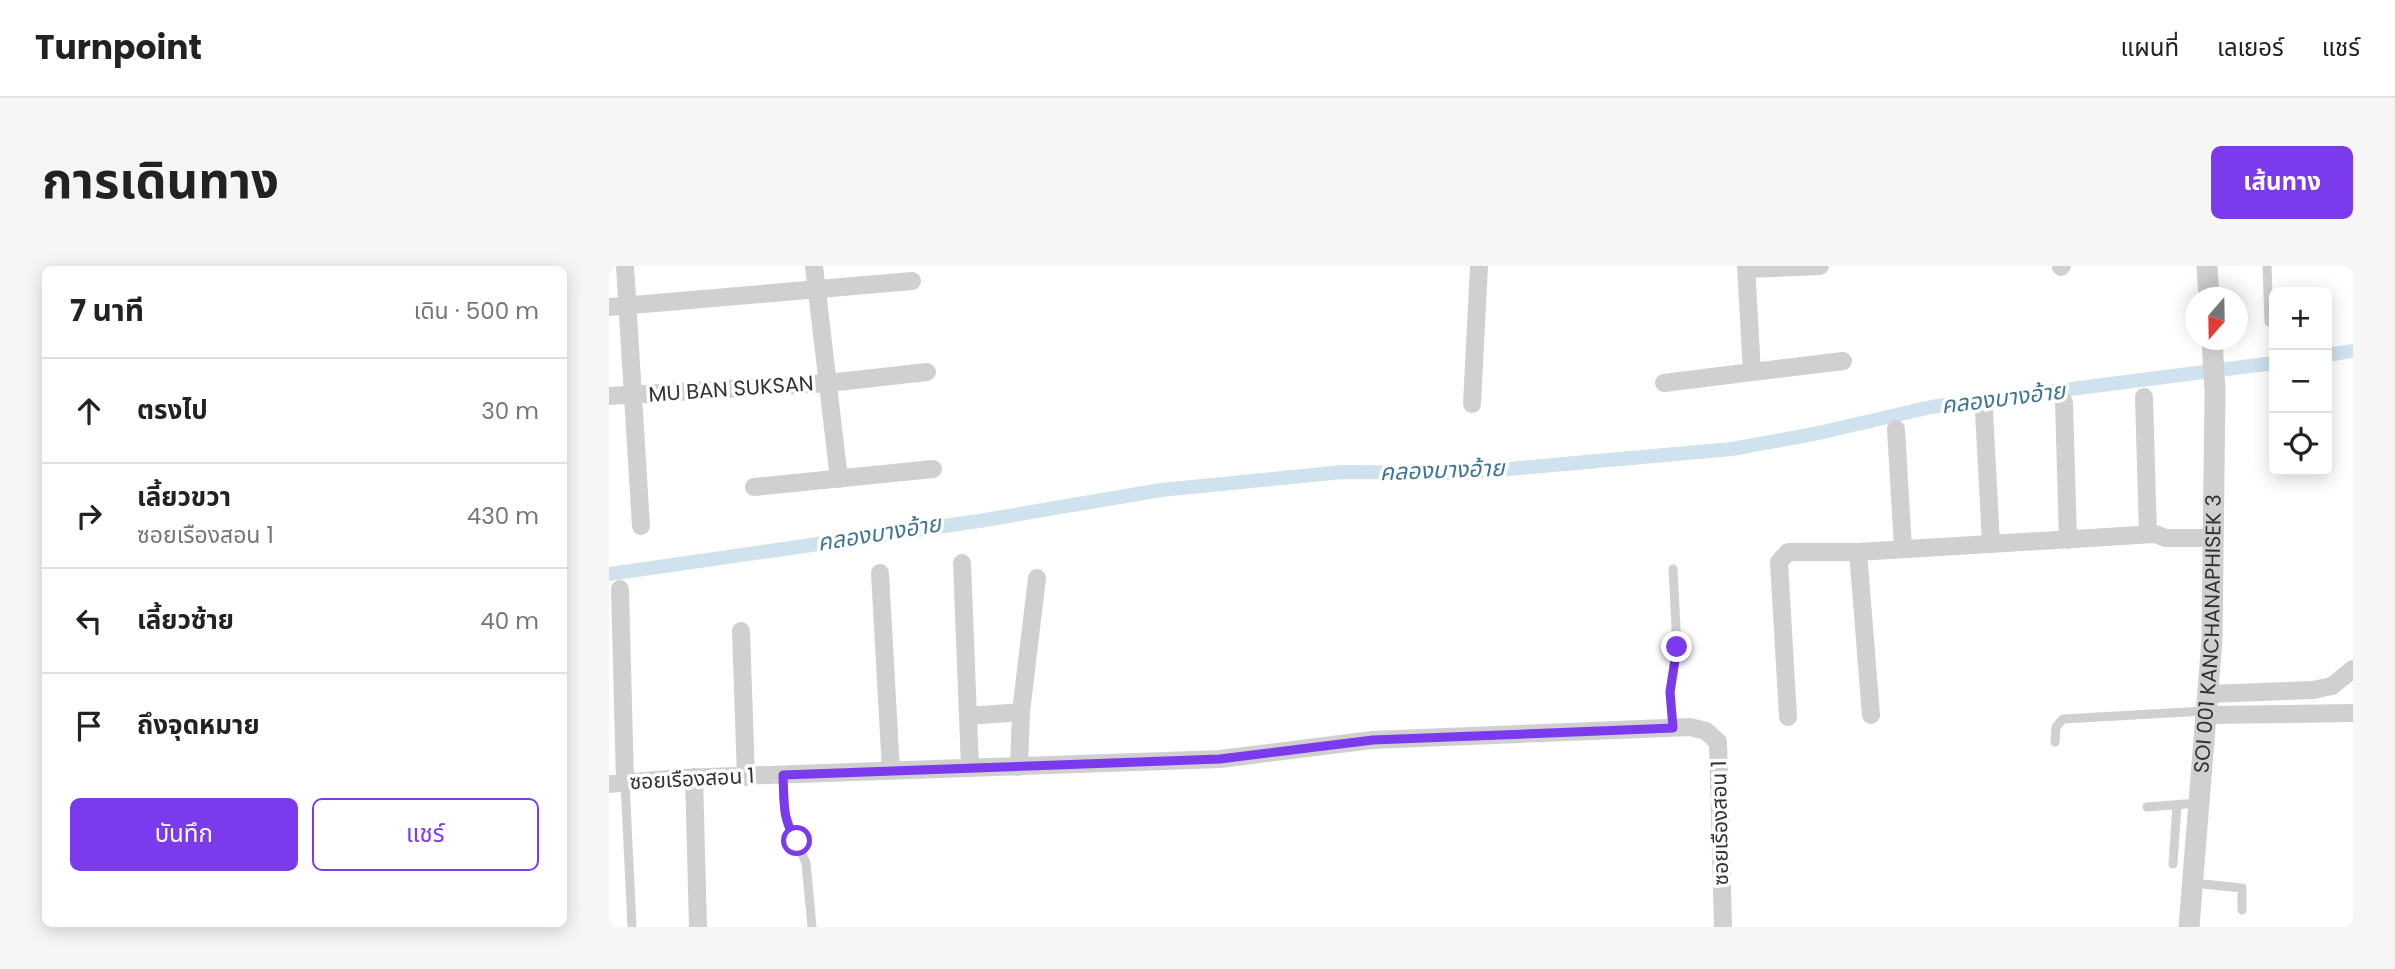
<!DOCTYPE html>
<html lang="th">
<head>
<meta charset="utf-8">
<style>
	:root { --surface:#fff; --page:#f6f6f6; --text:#222; --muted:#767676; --line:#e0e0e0; --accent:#7c3aed }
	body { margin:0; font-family:Poppins,"Noto Sans Thai",sans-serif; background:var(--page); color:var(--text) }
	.controls { position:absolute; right:21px; top:21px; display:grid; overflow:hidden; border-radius:10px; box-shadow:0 4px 18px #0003 }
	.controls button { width:63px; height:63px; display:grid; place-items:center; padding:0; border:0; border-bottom:2px solid var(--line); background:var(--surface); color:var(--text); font:35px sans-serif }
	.compass { position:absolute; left:1576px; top:21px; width:63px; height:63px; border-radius:50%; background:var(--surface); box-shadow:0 4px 18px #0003; rotate:200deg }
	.stop { position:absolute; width:21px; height:21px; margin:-16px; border:5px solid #7c3aed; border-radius:50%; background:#fff }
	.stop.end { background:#7c3aed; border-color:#fff; box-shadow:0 2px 7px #0008 }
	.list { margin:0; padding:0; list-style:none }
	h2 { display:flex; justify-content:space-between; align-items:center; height:91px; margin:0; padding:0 28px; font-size:30px }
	h2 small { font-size:23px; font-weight:400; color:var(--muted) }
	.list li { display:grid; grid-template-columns:46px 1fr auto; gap:21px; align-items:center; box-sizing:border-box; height:105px; padding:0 28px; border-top:2px solid var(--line) }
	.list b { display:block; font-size:26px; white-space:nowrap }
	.list p { margin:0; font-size:23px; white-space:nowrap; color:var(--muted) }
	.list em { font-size:23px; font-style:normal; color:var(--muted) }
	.actions { display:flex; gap:14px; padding:21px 28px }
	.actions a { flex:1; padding:16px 0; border:2px solid var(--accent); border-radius:10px; text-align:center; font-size:24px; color:var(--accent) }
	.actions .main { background:var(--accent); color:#fff }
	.icon { flex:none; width:38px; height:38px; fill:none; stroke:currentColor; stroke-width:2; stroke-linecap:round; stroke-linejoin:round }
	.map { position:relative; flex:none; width:1744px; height:661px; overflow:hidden; border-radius:10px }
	header { display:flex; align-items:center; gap:42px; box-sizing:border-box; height:98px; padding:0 35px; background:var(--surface); border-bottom:2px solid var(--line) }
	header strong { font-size:33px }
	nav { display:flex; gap:38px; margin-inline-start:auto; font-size:24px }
	.intro { display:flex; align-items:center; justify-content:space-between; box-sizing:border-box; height:168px; padding:0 42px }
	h1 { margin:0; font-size:49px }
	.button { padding:18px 32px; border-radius:10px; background:var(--accent); color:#fff; font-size:24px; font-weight:700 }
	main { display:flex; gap:42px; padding:0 42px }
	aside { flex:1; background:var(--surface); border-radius:10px; box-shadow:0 4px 18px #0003 }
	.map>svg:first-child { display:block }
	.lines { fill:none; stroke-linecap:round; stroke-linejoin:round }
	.canal { stroke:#cfe2ee; stroke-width:14 }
	.service { stroke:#d0d0d0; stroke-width:9 }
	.minor { stroke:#d0d0d0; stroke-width:18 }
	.tertiary { stroke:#d0d0d0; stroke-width:21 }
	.route { stroke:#7c3aed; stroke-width:9 }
	.labels { text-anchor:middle; stroke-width:7; stroke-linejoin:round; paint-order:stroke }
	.street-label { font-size:21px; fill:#333; stroke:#fff }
	.water-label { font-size:23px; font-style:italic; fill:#3f7597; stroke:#fff }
</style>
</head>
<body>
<header>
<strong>Turnpoint</strong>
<nav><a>แผนที่</a><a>เลเยอร์</a><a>แชร์</a></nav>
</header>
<div class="intro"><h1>การเดินทาง</h1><a class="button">เส้นทาง</a></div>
<main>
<aside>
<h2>7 นาที<small>เดิน · 500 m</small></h2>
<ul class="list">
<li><svg class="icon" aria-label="ahead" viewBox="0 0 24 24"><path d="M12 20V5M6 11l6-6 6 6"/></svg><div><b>ตรงไป</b></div><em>30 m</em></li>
<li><svg class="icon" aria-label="right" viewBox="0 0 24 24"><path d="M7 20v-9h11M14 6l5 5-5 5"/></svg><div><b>เลี้ยวขวา</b><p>ซอยเรืองสอน 1</p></div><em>430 m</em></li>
<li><svg class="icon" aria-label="left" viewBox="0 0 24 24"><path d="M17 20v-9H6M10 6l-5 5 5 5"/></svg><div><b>เลี้ยวซ้าย</b></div><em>40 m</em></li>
<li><svg class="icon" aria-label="arrive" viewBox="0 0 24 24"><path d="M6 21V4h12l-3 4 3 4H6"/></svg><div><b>ถึงจุดหมาย</b></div></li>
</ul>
<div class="actions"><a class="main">บันทึก</a><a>แชร์</a></div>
</aside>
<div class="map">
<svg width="1744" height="661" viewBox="0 0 1744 661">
	<rect width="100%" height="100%" fill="#fff"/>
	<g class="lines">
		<!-- canal -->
		<path class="canal" d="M1718,89L1744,85
			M0,308L370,255L552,224L733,206L855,207L1123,183L1205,168L1322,141L1665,97"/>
		<!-- service -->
		<path class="service" d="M1658,0L1660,56
			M1064,303L1068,381L1061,426L1064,462
			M1446,476L1447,461L1454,453L1596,445
			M174,509L176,549L197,597L203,661
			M16,516L23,661
			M1538,541L1589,537
			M1564,598L1568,539
			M1584,617L1633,622V644"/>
		<!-- minor -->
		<path class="minor" d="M16,0L32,260
			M205,0L230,213
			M1137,0L1143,106L1234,95
			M1452,1L1453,0
			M1137,3L1211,0
			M0,41L303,15
			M1055,117L1143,106
			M0,130L219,117L318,106
			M1535,131L1539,268
			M1455,136L1459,274
			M863,138L870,0
			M1375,145L1382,277
			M1287,163L1294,282
			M145,221L324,203
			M1249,286L1262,449
			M353,297L361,502
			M271,307L282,505
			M11,323L16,516
			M132,365L137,511
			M1599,428L1704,424L1723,420L1744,403
			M1598,449L1744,447
			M359,450L412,446
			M1179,451L1170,296L1179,286H1249L1546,268L1557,272H1603
			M410,501L412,446L428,312
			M85,511L89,661
			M0,518L72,512L611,493L763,474L1081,461L1097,465L1109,476L1114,661"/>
		<!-- tertiary -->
		<g class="tertiary">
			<path d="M1598,0L1600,32"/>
			<path id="s1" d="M1580,661L1603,374L1606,125L1603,74"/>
		</g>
	</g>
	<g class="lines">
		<!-- route -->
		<path class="route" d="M188,575C173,556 175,533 174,509L611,493L764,474L1064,462L1061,426L1068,381"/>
	</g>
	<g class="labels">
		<!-- street labels -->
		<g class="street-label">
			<text transform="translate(122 123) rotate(-4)" y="7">MU BAN SUKSAN</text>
			<text dy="7" stroke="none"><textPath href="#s1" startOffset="294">SOI 001 KANCHANAPHISEK 3</textPath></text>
			<text transform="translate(83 513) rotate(-3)" y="7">ซอยเรืองสอน 1</text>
			<text transform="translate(1111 557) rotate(-91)" y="7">ซอยเรืองสอน 1</text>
		</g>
		<!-- water labels -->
		<g class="water-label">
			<text transform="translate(1394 132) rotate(-7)" y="8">คลองบางอ้าย</text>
			<text transform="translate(833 204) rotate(-2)" y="8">คลองบางอ้าย</text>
			<text transform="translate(270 267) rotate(-9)" y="8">คลองบางอ้าย</text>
		</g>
	</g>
</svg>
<div class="controls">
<button>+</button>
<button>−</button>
<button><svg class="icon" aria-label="locate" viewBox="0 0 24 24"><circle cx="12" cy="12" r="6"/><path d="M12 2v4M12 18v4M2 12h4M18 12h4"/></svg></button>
</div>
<svg class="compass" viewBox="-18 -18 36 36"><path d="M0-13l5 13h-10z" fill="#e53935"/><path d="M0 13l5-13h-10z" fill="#767676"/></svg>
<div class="stop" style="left:188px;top:575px"></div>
<div class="stop end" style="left:1068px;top:381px"></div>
</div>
</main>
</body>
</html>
